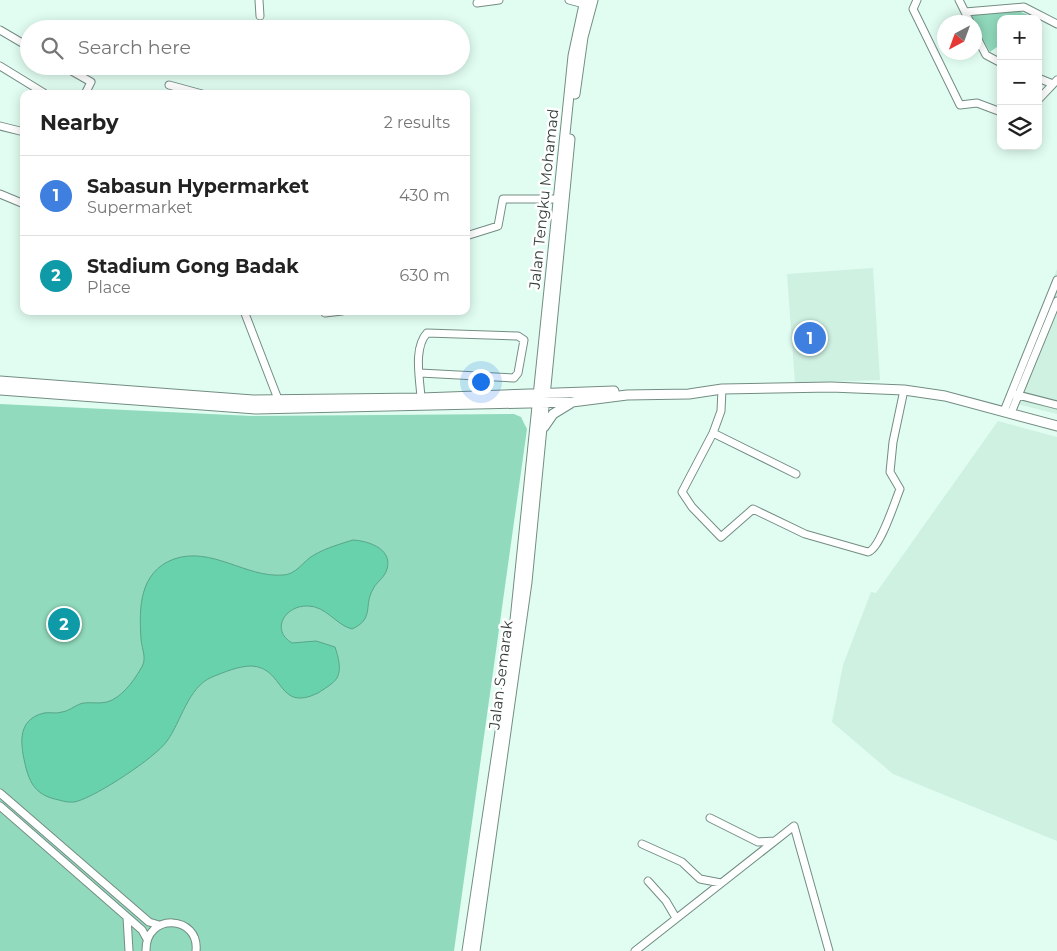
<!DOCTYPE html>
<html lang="en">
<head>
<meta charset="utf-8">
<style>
	:root { --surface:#fff; --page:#f2f2f2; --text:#222; --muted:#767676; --line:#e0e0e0; --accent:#2563eb }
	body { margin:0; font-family:Montserrat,sans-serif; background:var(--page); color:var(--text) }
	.controls { position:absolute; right:15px; top:15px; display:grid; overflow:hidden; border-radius:10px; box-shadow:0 2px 12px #0003 }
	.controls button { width:45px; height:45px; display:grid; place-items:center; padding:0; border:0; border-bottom:1px solid var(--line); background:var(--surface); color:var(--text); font:25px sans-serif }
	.compass { position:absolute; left:937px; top:15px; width:45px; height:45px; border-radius:50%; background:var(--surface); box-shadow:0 2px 12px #0003; rotate:221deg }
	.you { position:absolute; left:480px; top:381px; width:18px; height:18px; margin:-12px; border:4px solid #fff; border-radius:50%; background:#1a73e8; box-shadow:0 0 0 8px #1a73e833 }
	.badge { display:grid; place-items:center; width:32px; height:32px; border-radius:50%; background:var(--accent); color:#fff; font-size:16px; font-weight:700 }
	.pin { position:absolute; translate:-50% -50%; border:2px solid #fff; box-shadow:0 1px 5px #0006 }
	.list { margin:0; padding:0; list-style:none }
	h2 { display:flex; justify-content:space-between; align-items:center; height:65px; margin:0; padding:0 20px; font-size:21px }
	h2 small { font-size:16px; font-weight:400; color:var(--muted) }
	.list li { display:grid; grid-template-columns:32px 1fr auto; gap:15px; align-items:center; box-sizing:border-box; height:80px; padding:0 20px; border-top:1px solid var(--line) }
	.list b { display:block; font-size:19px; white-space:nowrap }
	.list p { margin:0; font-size:16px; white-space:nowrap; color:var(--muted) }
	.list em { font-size:16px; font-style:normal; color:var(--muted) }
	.icon { flex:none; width:28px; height:28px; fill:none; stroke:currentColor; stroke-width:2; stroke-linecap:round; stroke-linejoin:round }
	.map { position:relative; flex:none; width:1057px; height:951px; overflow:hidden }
	.search { position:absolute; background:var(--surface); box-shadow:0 2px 12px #0003; left:20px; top:20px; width:450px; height:55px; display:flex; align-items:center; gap:12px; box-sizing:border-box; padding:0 18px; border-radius:28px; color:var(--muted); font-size:19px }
	.panel { position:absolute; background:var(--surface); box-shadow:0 2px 12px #0003; left:20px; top:90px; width:450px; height:225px; border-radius:10px }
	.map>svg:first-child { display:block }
	.built { fill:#cef1e2 }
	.green { fill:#91dabd }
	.water { fill:#67d2ac; stroke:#58a68a }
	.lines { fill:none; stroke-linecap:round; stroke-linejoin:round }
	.minor-casing { stroke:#738d82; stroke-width:9 }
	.major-casing { stroke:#738d82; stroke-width:11 }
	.minor { stroke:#fff; stroke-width:7 }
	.major { stroke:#fff; stroke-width:9 }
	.labels { text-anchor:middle; stroke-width:5; stroke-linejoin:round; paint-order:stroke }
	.street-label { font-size:15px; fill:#343f3a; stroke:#fff }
</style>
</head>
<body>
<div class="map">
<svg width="1057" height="951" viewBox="0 0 1057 951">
	<rect width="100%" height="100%" fill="#e1fdf1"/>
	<!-- built -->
	<path class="built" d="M873,268L880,380L795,383L787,274Z
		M1057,269V414L1005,401Z
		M998,421L1057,437V841L893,774L832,722L843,665L871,592L876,593Z"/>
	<!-- green -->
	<path class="green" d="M1018,11L1031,16L1029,19H1001V44L990,52L975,27L974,22H972L966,13Z
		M0,404L252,416L514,414L521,417L527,429L454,951H0Z"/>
	<!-- water -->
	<path class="water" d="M353,540C370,541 395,550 386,572C383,579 375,583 372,591C364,607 374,619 352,629C336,625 326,606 308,606C285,605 270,630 292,643L316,641L335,647C338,656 342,669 337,678C333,684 324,689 318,693C277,713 285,668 252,666C238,666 225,672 212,677C188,687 181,722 167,741C155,758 98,795 78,801C73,803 65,802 59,800C39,796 31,787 26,768C21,747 15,720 44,713C49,712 56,714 62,712C70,711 76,704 84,703C91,702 99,704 107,702C121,698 133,682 140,670C148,659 142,651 141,639C139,608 139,572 174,559C212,546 246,578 283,575C296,575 303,561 314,555C326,548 340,544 353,540Z"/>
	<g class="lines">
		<defs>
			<path id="minor" d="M259,0L260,16
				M569,0L584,4
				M917,0L913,9L960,105L977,103L1001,112
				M959,0L970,22
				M477,3L499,0
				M965,12L1024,7L1057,24
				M0,30L29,47
				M974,32L986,55L1001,63
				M0,66L44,93
				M63,66L91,82L85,94
				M1038,78L1053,84
				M169,85L202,94
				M1038,100L1057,80
				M0,126L24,132
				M0,194L24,204
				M466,236L498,226L503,199H558
				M244,311L278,399
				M325,313L342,311
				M420,373L514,378L518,373L524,340L518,336L427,333C413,348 420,379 421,398V401
				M722,389L721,411L713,433L682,492L692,507L721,537L753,509L805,534L868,552C880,549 895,501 900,489L890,472L893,442L904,390
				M1014,394L1057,405
				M1004,411L1057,280
				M1011,413L1057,301
				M713,433L796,474
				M0,793L149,922L159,925
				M0,806L142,930L147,939
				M710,818L758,842L774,841
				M642,844L682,862L700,879L721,883
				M648,881L666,901L676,918
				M127,917L129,951
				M146,951C145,912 200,915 196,951
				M635,951L794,826L829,951"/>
			<path id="major" d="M575,94L583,37L593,0
				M0,381L253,400L421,398L614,391
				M0,390L256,409L572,402L627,395L689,394L722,389L831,387L904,390L945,396L1057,426
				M544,427L553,414L571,403
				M467,951L511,659L573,56L585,0
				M475,951L527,582L570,139"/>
		</defs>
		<!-- minor casing -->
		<use href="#minor" class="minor-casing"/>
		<!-- major casing -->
		<use href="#major" class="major-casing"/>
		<!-- minor -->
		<use href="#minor" class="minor"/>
		<!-- major -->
		<use href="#major" class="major"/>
	</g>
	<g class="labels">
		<!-- street labels -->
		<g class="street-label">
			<text transform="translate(544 199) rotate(-84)" y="5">Jalan Tengku Mohamad</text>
			<text transform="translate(501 675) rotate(-83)" y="5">Jalan Semarak</text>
		</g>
	</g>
</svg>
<div class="controls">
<button>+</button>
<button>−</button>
<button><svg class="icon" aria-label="layers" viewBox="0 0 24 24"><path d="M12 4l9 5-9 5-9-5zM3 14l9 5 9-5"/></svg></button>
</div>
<svg class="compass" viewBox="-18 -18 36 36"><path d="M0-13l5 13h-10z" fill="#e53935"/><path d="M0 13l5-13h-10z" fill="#767676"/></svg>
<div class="you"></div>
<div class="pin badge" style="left:810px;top:338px;background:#3f7fe0">1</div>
<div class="pin badge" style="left:64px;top:624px;background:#0f9aa8">2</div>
<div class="search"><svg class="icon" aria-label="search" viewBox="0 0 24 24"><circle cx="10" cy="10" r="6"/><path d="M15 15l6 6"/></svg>Search here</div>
<section class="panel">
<h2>Nearby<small>2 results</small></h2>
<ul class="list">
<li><span class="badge" style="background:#3f7fe0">1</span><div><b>Sabasun Hypermarket</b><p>Supermarket</p></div><em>430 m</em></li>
<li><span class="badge" style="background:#0f9aa8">2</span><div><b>Stadium Gong Badak</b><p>Place</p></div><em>630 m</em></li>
</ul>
</section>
</div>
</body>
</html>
